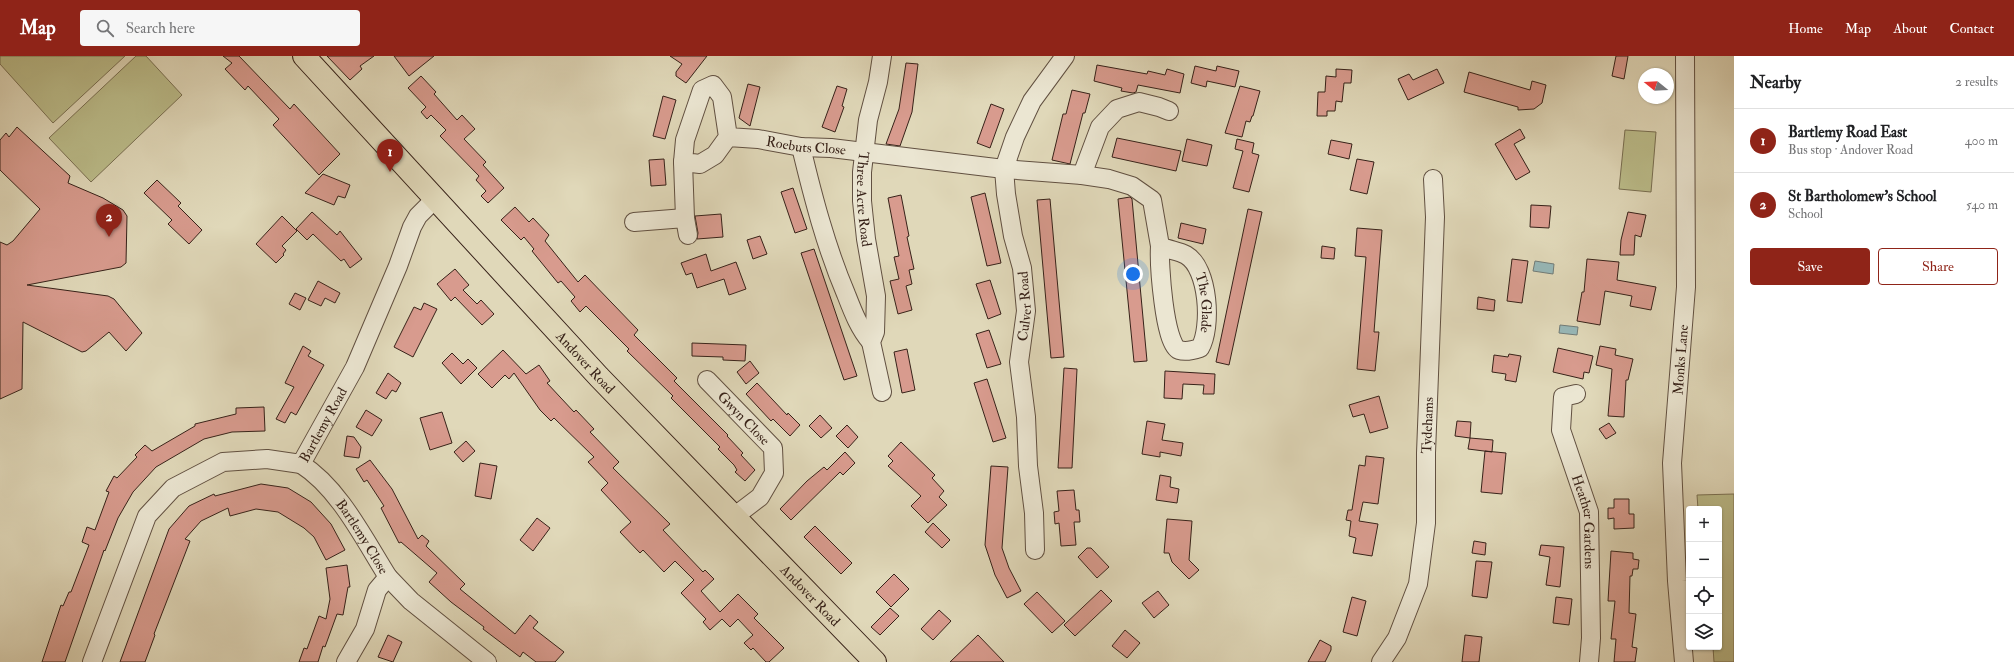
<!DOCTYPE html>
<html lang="en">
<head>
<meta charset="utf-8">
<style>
	:root { --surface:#fff; --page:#f6f6f6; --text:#202124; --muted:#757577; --line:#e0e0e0; --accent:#8f2418 }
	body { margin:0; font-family:"IM FELL Double Pica",serif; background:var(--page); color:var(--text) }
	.controls { position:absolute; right:12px; bottom:12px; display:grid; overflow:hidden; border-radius:4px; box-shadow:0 1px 3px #0004 }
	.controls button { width:36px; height:36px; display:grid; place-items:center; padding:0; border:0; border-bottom:1px solid var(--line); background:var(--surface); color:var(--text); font:20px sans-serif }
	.compass { position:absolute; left:1638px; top:12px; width:36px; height:36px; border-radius:50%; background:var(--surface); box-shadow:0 1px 3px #0004; rotate:288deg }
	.you { position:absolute; left:1133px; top:218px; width:14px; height:14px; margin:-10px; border:3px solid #fff; border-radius:50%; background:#1a73e8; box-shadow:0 0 0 6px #1a73e833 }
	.badge { display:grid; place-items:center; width:26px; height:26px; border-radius:50%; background:var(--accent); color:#fff; font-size:13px; font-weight:700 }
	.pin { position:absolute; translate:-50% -33px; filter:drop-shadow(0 1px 2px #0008) }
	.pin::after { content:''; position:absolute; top:21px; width:14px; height:12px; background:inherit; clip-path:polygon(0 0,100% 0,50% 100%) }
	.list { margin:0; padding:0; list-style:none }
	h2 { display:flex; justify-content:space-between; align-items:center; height:52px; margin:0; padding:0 16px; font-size:17px }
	h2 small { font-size:13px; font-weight:400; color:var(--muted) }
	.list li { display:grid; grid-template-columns:26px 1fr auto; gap:12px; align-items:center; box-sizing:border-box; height:64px; padding:0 16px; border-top:1px solid var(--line) }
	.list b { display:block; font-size:15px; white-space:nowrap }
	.list p { margin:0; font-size:13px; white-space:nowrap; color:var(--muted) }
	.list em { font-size:13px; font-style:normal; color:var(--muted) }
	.actions { display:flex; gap:8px; padding:12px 16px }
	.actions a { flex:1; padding:9px 0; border:1px solid var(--accent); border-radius:4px; text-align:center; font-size:14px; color:var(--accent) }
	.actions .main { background:var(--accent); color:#fff }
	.icon { flex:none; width:22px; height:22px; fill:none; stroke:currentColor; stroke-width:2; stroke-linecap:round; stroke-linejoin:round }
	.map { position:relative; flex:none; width:1734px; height:606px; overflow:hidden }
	header { display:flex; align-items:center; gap:24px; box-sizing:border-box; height:56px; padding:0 20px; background:var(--accent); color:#fff }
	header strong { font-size:19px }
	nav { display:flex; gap:22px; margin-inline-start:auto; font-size:14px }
	.search { width:280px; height:36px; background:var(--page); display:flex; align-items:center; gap:10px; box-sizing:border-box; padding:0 14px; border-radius:4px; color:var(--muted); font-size:15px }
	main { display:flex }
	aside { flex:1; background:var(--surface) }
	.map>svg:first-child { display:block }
	.green { fill:#bbbc8a; stroke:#796f52 }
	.water { fill:#97b8b8; stroke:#717c78 }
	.building { fill:#d89b8e; stroke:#372219 }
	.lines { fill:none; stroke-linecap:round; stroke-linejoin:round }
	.minor-casing { stroke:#615041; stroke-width:20 }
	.major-casing { stroke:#372219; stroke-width:24 }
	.minor { stroke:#ebe6d2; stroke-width:18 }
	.major { stroke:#e0d8b9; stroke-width:22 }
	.labels { text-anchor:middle; stroke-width:3; stroke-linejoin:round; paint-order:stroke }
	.street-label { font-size:14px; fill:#372219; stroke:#ebe6d2 }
</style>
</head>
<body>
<header>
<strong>Map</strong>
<div class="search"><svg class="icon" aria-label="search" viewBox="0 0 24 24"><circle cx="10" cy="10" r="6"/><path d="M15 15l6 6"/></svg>Search here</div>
<nav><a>Home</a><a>Map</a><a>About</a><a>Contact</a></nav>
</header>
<main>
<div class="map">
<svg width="1734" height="606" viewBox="0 0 1734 606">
	<rect width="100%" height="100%" fill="#e0d8b9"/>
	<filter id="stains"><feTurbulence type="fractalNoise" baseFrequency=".005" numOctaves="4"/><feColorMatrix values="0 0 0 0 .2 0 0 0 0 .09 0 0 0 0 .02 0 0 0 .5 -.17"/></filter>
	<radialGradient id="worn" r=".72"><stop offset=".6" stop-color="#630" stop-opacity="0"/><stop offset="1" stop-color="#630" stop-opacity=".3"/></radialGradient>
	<!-- green -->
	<path class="green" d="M0,0H125L53,67L0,8Z
		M136,0H146L182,39L91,126L49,82Z
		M1625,74L1656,76L1651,136L1619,133Z
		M1734,438V606H1714L1713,591H1719V453H1698L1697,439Z"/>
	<!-- water -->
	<path class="water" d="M1535,205L1554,208L1553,218L1533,215Z
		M1560,269L1578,271L1577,279L1559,277Z"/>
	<!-- building -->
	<path class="building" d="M223,0H239L290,53L294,48L340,98L319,119L273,69L279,63L248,30L245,34L225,13L232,7Z
		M327,0H374L360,10L362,13L350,24Z
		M394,0H434L409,20Z
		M670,0H707L686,27L676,20V16L682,8Z
		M1616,0H1628L1624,23L1612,20Z
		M906,7L918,8L912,56L900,90L886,88L899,53Z
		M1097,9L1147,18L1148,15L1165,19L1167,13L1184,18L1180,37L1138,29L1136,36L1133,37L1121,35L1122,32L1094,25Z
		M1195,10L1216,15L1217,10L1239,15L1235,31L1207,25L1206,31L1191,27Z
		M1336,13L1352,14L1351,27H1344L1342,46L1336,45L1335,55H1327V60H1317L1318,36H1325L1326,20L1336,21Z
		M1437,13L1444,27L1408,44L1398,23L1409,18L1413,24Z
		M1469,16L1530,34L1532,25L1546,29L1542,47L1534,53L1518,54V51L1464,36Z
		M421,20L436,36L434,38L457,64L462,59L475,73L464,83L486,106L483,109L504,132L488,147L481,140L486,135L476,124L479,120L440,80L446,74L431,59L427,63L421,56L426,51L408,32Z
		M748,28L760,31L750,70L739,62Z
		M837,30L847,33L842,50L844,51L835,76L822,71Z
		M1240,30L1260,35L1253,60H1252L1250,66L1246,65L1242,81L1225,77Z
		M1072,34L1090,38L1085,57H1083L1070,108L1052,104L1063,58H1066Z
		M663,40L676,44L665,83L653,80Z
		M991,48L1004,53L990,92L977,87Z
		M17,71L70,120L68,127L103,142L123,154L127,160L126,207L121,211L27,229L108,240L114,243L142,277L126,295L109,276L86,295L82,296L23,266L22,333L0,343V186L7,189L13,185L40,153L0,114V84L6,77L9,81Z
		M1520,73L1525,82L1514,88L1530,116L1516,124L1495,88Z
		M1117,82L1181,95L1176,115L1112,101Z
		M1187,83L1212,89L1207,110L1182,105Z
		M1237,83L1254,87L1252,97L1259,99L1249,136L1233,132L1243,95L1235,93Z
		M1331,84L1352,88L1349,103L1328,98Z
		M664,103L666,129L651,130L649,104Z
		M1357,103L1374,106L1367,138L1350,134Z
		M323,118L350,129L345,142L338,140L334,149L305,137Z
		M157,124L181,147L178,150L202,174L189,188L168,168L172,164L144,137Z
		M793,132L807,173L795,177L781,136Z
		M985,137L1001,207L987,210L971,141Z
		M901,139L909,180L907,181L914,213L909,214L912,228L906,230L912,254L898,258L890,225L899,223L894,201L899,200L888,142Z
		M1130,141L1132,143L1147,305L1134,306L1118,143Z
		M1050,143L1064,301L1051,302L1037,144Z
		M1531,149L1551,150L1549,172L1530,171Z
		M515,151L529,166L533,162L549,179L545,185L578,226L585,219L638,274L634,279L677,322L674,325L728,379L727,380L743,397L741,399L755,414L745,425L735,416L737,414L734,409L718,393L720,391L671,342L673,340L627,295L629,293L586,250L580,256L571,245L575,241L561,225L558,227L532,195L534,193L524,181L521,184L501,164Z
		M1248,153L1262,156L1229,309L1216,306Z
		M312,156L337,179L340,175L362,203L350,212L344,203L341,205L313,178L307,184L296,173Z
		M1628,156L1646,159L1641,181L1635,179L1634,199H1620L1621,184Z
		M721,158L723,181L697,183L698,177L695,160Z
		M282,160L297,175L282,190L286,194L283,198L284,199L276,207L256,188Z
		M1181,167L1206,173L1203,188L1178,182Z
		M1357,172L1382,174L1374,276H1379L1375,315L1357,313L1366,201L1355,200Z
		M760,180L767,198L753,203L747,184Z
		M1322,190L1335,192L1334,203L1321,202Z
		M814,193L857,320L844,324L801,197Z
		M706,198L711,215L736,206L746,233L729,239L724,223L697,232L692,217L686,219L681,207Z
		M1512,203L1528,205L1522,247L1507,245Z
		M1587,203L1619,206L1617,224L1656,231L1651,254L1630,250L1632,240L1605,235L1600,269L1577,265L1582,236H1584Z
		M455,213L469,229L463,234L477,248L481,244L494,258L482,269L455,241L451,245L437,228Z
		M990,224L1001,258L988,263L976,228Z
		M318,225L340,237L335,247L325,242L321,250L308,244Z
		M295,237L306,242L300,254L289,248Z
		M1478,241L1495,244L1494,255L1477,253Z
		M424,247L437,253L413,301L394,291L414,251L421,254Z
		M989,274L1001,308L987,312L976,278Z
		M692,287L746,289L745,305L723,304V301L692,300Z
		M303,290L311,295L308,300L324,309L296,359L291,356L285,367L276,363L294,331L285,327Z
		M1600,290L1616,293L1615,299L1633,303L1628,324H1626L1624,361L1608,360L1612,313L1596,309Z
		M1558,292L1593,300L1589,317L1584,316L1583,323L1553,316Z
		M907,293L915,334L902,337L894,296Z
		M503,294L526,318L539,309L550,325L547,327L574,356L576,354L594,373L590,376L619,406L613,412L670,468L663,474L703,516L705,514L714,523L701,535L720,556L738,538L758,558L754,562L784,592L769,606H766L753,592L751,594L744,587L753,579L738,563L730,571L722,563L710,574L703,566L706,563L681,537L694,524L675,505L664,516L643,494L640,497L620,476L631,466L601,434L608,427L588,406L594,401L554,362L551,365L540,354L514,317L509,323L505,319L492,332L478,318Z
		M452,297L463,308L468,303L477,312L461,328L442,307Z
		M1509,298L1521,300L1516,326L1505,324L1506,318L1492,316L1494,299L1508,301Z
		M750,305L759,317L746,328L737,316Z
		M1064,312L1077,313L1072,412H1058Z
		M1165,315L1215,318L1214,338H1203L1204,329L1183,328L1182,343L1164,342Z
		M388,317L401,327L396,336L392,334L386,343L376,337Z
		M987,323L1006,382L993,386L974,327Z
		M757,327L787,359L788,357L800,369L790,380L773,363L771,365L746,338Z
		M1379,340L1388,372L1370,377L1364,358L1353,361L1349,349Z
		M264,351L265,375L232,376L204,383L156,411L133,436L118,462L105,495L104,494L65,606H42L61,549L63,550L69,536H71L89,489L82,486L87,471L95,474L109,436L106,435L114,420L117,422L137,401L135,399L145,389L152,395L195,370V368L236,358V352Z
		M366,354L382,364L372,380L356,371Z
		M442,356L452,387L430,394L420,362Z
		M820,359L832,372L821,382L809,370Z
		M1147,365L1165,368L1162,384L1183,387L1181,400L1160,396V401L1142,398Z
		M1457,365L1471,366L1470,382L1455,380Z
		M1609,367L1616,377L1606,383L1599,373Z
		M847,369L858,381L848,392L836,380Z
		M347,380L354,381L361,391L359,402L344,400Z
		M1470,382L1493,384L1492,396L1468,393Z
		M466,385L475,395L463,406L454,396Z
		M901,386L935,419L932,422L944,435L939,441L947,449L928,467L911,450L921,440L888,410L893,405L888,400Z
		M1485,395L1506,397L1502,438L1481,436Z
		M845,396L855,407L843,419L840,416L791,464L780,453L807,425L824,411L827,414Z
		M1366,400L1384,402L1378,448L1363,446L1359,465L1378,468L1372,500L1353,497L1356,482L1349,480L1351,465L1346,464L1348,454H1352L1359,409L1365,410Z
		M370,404L392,433L418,483L422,479L429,485L426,490L465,528L460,533L515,578L530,559L538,566L533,572L564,596L555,606H536L523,596L520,601L483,573L484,571L451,546L429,526L437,517L401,486L399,487L381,452L384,450L367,424L364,426L356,413Z
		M480,407L497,410L491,443L475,440Z
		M991,410L1008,411L1002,492L1009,512L1021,535L1007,542L995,519L985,489Z
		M1160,419L1171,421L1170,431L1179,433L1177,447L1156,444Z
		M261,428L288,432L311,446L331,468L345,494L326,504L314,481L304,472L278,456L256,453L230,460L228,452L201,465L185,483L190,485L154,578L155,579L145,606H120L169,473L189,450L214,438L215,440Z
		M1074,434L1076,454H1079L1080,466H1074L1076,489L1061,490L1059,467L1055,468L1054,456L1059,455L1057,435Z
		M1614,443H1629V458H1634V472L1614,473V462L1608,463V452H1614Z
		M537,462L550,472L533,495L520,484Z
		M1167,463L1192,465L1189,504L1199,514L1189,523L1172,506L1169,497H1164Z
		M933,467L950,484L942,492L925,476Z
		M815,470L852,507L841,518L804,481Z
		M1474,485L1486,487L1485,499L1472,497Z
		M1541,489L1564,491L1560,531L1546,529L1550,501L1539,499Z
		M1087,492H1091L1109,511L1097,522L1078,501Z
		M1611,495L1633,497V503L1639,504L1638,513H1633L1632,520H1630L1629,557L1636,558L1632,591L1637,592L1635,606H1614L1616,583H1611L1615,545H1608Z
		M1476,505L1492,506L1487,542L1472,540Z
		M347,509L350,531H348L343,559L337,558L325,591L323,590L318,606H299L304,592L307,593L319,560L326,563L330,543L326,512Z
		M894,518L909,533L891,551L876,536Z
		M1101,534L1112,545L1075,580L1064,569Z
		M1158,535L1169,549L1154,562L1142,547Z
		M1037,536L1065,565L1052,577L1024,548Z
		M1352,541L1366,545L1357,580L1343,576Z
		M1556,541L1572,543L1569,569L1553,567Z
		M890,552L899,560L880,579L871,571Z
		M939,554L951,565L933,584L921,573Z
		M1125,574L1140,587L1127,602L1112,590Z
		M388,579L402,586L393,606L378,601Z
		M978,579L1004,606H950Z
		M1465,579L1482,581L1479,606H1462Z
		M1320,584L1331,590V594L1325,606H1308Z"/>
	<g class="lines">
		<defs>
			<g id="minor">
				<path id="s1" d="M882,0L878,26L868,64L862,116V145L866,183L876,240L875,276L871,286L882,336"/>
				<path id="s2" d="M728,81L722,41L713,29L702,34L685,84L683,106L700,108L715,99L728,81L758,83L801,91L831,92L1004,113L1082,119L1109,123L1132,130L1152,144L1160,190C1168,194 1179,195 1186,199C1209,212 1212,272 1200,292C1194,294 1185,296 1179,294C1164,288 1159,207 1160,190"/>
				<path d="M801,91C813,141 826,191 846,238C853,256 859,272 871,286"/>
				<path d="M683,106L685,162"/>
				<path d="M1082,119L1100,71L1117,53L1139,46L1159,51L1169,55"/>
				<path d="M634,166L685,162L688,179"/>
				<path id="s3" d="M707,324L773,392L774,417L760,441L735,460"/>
				<path id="s4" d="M1576,338L1563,341L1561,374L1589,456L1591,582L1589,606"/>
				<path id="s5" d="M301,408C339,432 364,483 388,521L377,534L365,573L346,606"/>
				<path id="s6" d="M1035,494L1034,457L1028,410L1026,361L1019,306L1026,255L1022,212L1013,180L1006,138L1004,113L1015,81L1032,45L1065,0"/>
				<path d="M388,521L411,545L487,606"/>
				<path id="s7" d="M92,606L147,460L173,432L223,406L267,403L301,408L355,311L398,210L412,171L418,160L435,143"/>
				<path id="s8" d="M1381,606L1397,582L1418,528L1426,467V397L1435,161L1433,123"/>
				<path id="s9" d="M1684,606L1677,525L1672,407L1686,231L1685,0"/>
			</g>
			<g id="major">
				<path id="s10" d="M304,0L599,321L875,606"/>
			</g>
		</defs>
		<!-- minor casing -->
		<use href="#minor" class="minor-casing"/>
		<!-- major casing -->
		<use href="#major" class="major-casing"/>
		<!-- minor -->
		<use href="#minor" class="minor"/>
		<!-- major -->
		<use href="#major" class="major"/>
	</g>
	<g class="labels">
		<!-- street labels -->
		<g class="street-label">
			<text dy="5" stroke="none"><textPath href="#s2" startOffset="278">Roebuts Close</textPath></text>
			<text dy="5" stroke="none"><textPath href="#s1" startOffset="145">Three Acre Road</textPath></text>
			<text dy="5" stroke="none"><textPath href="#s2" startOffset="759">The Glade</textPath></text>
			<text dy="5" stroke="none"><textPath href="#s6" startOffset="245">Culver Road</textPath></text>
			<text dy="5" stroke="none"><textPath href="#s9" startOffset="303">Monks Lane</textPath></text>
			<text dy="5" stroke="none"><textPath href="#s10" startOffset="416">Andover Road</textPath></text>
			<text dy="5" stroke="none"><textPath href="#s3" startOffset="53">Gwyn Close</textPath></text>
			<text dy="5" stroke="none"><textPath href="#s7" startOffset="374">Bartlemy Road</textPath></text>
			<text dy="5" stroke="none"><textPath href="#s8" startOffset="246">Tydehams</textPath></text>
			<text dy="5" stroke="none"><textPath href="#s4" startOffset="142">Heather Gardens</textPath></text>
			<text dy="5" stroke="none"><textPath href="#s5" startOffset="96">Bartlemy Close</textPath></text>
			<text dy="5" stroke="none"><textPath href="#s10" startOffset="740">Andover Road</textPath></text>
		</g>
	</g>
	<rect width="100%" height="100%" filter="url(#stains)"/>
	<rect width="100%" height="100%" fill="url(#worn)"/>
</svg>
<div class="controls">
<button>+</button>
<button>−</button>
<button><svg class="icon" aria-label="locate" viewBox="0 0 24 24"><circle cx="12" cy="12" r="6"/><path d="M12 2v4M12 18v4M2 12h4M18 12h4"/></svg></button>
<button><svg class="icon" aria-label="layers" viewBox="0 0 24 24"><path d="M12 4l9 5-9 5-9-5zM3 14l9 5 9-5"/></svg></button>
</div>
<svg class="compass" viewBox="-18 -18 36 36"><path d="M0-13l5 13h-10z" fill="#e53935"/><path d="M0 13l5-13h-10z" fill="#757577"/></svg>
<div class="you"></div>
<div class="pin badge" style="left:390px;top:116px">1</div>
<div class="pin badge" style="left:109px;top:181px">2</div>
</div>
<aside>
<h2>Nearby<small>2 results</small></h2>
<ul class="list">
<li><span class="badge">1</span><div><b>Bartlemy Road East</b><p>Bus stop · Andover Road</p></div><em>400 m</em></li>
<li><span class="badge">2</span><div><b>St Bartholomew's School</b><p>School</p></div><em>540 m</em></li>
</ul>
<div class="actions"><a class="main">Save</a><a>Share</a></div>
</aside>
</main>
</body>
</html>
